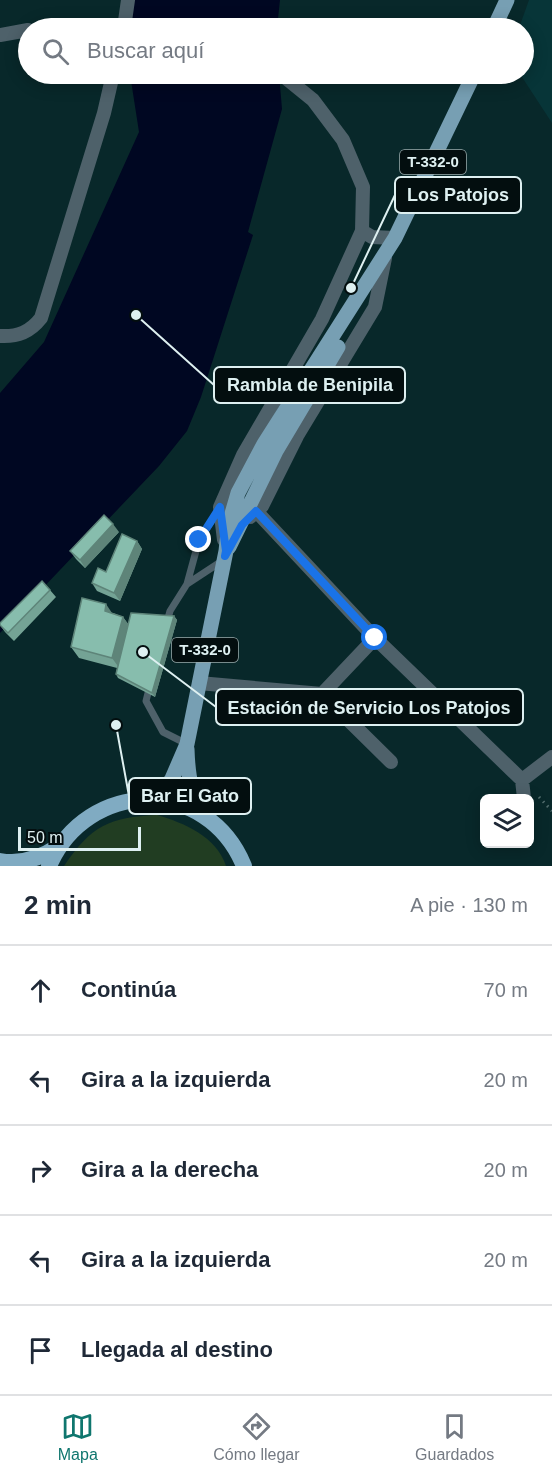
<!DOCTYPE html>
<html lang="es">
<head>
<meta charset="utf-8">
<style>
	:root { --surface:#fff; --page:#f6f6f7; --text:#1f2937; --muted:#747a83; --line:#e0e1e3; --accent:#0f766e }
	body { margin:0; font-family:Arial,sans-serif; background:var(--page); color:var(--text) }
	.controls { position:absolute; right:18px; bottom:18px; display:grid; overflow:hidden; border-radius:9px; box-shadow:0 3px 15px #0003 }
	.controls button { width:54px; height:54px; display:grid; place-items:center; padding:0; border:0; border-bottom:2px solid var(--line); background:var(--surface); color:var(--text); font:30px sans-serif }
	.scale { position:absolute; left:18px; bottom:15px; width:123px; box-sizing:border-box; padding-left:6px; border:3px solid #def0f1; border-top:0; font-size:16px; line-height:21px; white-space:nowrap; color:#def0f1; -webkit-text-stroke:4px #030e0f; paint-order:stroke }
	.stop { position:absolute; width:18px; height:18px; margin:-14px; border:4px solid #1a73e8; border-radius:50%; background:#fff }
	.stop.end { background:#1a73e8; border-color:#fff; box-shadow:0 2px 6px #0008 }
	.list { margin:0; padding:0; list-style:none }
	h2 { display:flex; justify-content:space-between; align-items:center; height:78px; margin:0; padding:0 24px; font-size:26px }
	h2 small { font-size:20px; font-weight:400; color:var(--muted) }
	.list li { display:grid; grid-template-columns:39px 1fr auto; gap:18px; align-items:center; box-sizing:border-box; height:90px; padding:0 24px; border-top:2px solid var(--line) }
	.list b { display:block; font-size:22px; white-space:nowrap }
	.list em { font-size:20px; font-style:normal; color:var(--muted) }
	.icon { flex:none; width:33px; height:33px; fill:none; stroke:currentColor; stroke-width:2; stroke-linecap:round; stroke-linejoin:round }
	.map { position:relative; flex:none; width:552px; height:866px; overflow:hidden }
	.search { position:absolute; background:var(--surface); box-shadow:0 3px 15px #0003; left:18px; right:18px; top:18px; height:66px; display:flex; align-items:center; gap:15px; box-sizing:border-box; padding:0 21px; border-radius:33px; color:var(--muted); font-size:22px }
	.sheet { height:528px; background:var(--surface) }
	nav { display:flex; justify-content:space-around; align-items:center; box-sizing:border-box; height:84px; border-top:2px solid var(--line); background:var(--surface); font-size:16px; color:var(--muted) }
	nav a { display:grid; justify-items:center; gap:3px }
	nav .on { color:var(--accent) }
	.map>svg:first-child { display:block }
	.built { fill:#073538 }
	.green { fill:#213d22 }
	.water { fill:#000722 }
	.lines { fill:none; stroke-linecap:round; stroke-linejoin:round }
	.path { stroke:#526d6e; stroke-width:3; stroke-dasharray:1.5 4.5; stroke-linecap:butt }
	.service { stroke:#4e616a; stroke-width:7 }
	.minor { stroke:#4e616a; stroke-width:14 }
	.primary { stroke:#779fb3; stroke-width:15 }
	.trunk { stroke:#80abc2; stroke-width:16 }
	.wall { fill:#74a395 }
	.shaded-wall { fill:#5e8479 }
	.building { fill:#87bdad; stroke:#5e8479; stroke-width:1.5 }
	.route { stroke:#1a73e8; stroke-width:8 }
	.labels { text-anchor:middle; stroke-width:6; stroke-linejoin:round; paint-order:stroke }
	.shield { fill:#030e0f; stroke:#9cacad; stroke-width:1.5 }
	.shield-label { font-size:15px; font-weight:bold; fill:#def0f1 }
	.leader { fill:none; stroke:#def0f1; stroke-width:2 }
	.callout-dot { fill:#def0f1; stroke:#030e0f; stroke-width:2 }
	.callout { fill:#030e0f; stroke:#def0f1; stroke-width:2 }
	.callout-label { font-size:18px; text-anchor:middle; font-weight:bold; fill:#def0f1 }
</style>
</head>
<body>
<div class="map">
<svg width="552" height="866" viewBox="0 0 552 866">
	<rect width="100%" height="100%" fill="#08282a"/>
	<!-- built -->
	<path class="built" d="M529,0H552V123L520,74H524V28H519Z"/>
	<!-- green -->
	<path class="green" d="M157,815C184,823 216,836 226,866H64C91,826 109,817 157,815Z"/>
	<!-- water -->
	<path class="water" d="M128,0H280L277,28H124Z
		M130,74H279L282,109L248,232L253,235L201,397L187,431L159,466L0,633V393L44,342L139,132Z"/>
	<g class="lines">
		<!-- path -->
		<path class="path" d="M539,797L552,811"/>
		<!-- service -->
		<path class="service" d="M187,584L199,540L219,510
			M167,622L170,611L187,584L222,561
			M150,685L146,701L163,732L187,744"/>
		<!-- minor -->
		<path class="minor" d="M42,28L107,27L118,28
			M124,28L128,0
			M0,35L28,30
			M362,231L372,237L395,238
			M0,336C18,337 30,332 41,318L104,113L113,74
			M256,511L375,638L522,780L552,757
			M250,517L262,506L297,436L375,307L385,258
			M224,540L220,507L243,455L322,319L362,231L363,187L343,140L313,100L281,74
			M199,683L322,694L391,762
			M322,694L375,638
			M522,780L524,798"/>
		<!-- primary -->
		<path class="primary" d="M494,28L507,0
			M229,547L276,451L338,347
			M187,749C188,780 191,797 211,821
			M138,799L156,792L171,781L187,744L226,551L229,524L238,493L264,444L395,238L474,74"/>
		<!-- trunk -->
		<path class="trunk" d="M0,861C22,865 41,858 59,846
			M49,866C87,779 207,776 244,866"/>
	</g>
	<!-- wall -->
	<path class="wall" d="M119,532L85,568L76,559L70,551Z
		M137,541L142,549L120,601L97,591L92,583L106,572Z
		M50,590L56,597L14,641L5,632L0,625Z
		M113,613L123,617L128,624L174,616L177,620L155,697L118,678L116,674L117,668L79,658L71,647Z"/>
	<!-- shaded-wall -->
	<path class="shaded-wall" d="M113,524L119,532L85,568L80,560Z
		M137,541L142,549L120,601L114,593Z
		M106,604L114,616L105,611Z
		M174,616L177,620L155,697L152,693Z
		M123,617L131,628L120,669L112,658Z"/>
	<!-- building -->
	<path class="building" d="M104,515L113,524L80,560L70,551Z
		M122,534L137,541L114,593L92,583L98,568L106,572Z
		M42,581L50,590L8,633L0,625V623Z
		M82,598L106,604L105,611L123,617L112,658L71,647Z
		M131,613L174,616L152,693L116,674Z"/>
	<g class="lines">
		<!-- route -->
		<path class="route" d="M199,540L220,507L226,551L225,556L242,525L256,511L375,638"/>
	</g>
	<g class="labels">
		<!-- shield labels -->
		<g class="shield">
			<rect x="400" y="150" width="66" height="24" rx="4.5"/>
			<rect x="172" y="638" width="66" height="24" rx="4.5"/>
		</g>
		<g class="shield-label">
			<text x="433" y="167">T-332-0</text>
			<text x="205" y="655">T-332-0</text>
		</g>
	</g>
	<!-- callouts -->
	<path class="leader" d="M351 288L395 195M136 315L214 385M143 652L216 707M116 725L129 796"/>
	<g class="callout-dot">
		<circle cx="351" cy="288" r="6"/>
		<circle cx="136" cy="315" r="6"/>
		<circle cx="143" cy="652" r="6"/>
		<circle cx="116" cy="725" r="6"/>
	</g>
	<g class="callout">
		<rect x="395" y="177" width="126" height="36" rx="6"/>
		<rect x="214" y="367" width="191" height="36" rx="6"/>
		<rect x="216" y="689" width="307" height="36" rx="6"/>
		<rect x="129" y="778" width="122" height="36" rx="6"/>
	</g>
	<g class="callout-label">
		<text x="458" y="201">Los Patojos</text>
		<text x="310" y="391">Rambla de Benipila</text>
		<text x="369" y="714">Estación de Servicio Los Patojos</text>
		<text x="190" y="802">Bar El Gato</text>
	</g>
</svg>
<div class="controls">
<button><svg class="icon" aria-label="layers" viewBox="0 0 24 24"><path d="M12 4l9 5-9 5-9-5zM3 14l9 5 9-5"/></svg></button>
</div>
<div class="scale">50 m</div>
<div class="stop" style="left:375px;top:638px"></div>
<div class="stop end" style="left:199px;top:540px"></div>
<div class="search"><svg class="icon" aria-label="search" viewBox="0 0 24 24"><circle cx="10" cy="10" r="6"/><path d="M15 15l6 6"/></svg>Buscar aquí</div>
</div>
<section class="sheet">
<h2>2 min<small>A pie · 130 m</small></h2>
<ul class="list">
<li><svg class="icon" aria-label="ahead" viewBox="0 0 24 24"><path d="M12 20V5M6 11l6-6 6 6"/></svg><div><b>Continúa</b></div><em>70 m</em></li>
<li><svg class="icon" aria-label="left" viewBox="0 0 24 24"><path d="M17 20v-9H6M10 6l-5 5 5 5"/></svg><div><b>Gira a la izquierda</b></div><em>20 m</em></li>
<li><svg class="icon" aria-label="right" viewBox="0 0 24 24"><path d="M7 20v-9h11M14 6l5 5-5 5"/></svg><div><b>Gira a la derecha</b></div><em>20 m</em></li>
<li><svg class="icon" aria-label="left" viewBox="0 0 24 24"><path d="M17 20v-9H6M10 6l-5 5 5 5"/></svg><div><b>Gira a la izquierda</b></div><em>20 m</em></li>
<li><svg class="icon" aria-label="arrive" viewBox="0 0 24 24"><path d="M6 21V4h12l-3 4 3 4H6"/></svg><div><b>Llegada al destino</b></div></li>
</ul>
</section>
<nav>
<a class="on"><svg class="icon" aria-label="map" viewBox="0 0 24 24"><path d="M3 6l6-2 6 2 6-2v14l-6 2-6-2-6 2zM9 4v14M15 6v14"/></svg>Mapa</a>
<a><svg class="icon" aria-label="directions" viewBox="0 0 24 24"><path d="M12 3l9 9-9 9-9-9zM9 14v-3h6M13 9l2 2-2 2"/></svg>Cómo llegar</a>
<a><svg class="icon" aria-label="saved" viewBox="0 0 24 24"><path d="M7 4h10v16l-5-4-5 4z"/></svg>Guardados</a>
</nav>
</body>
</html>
